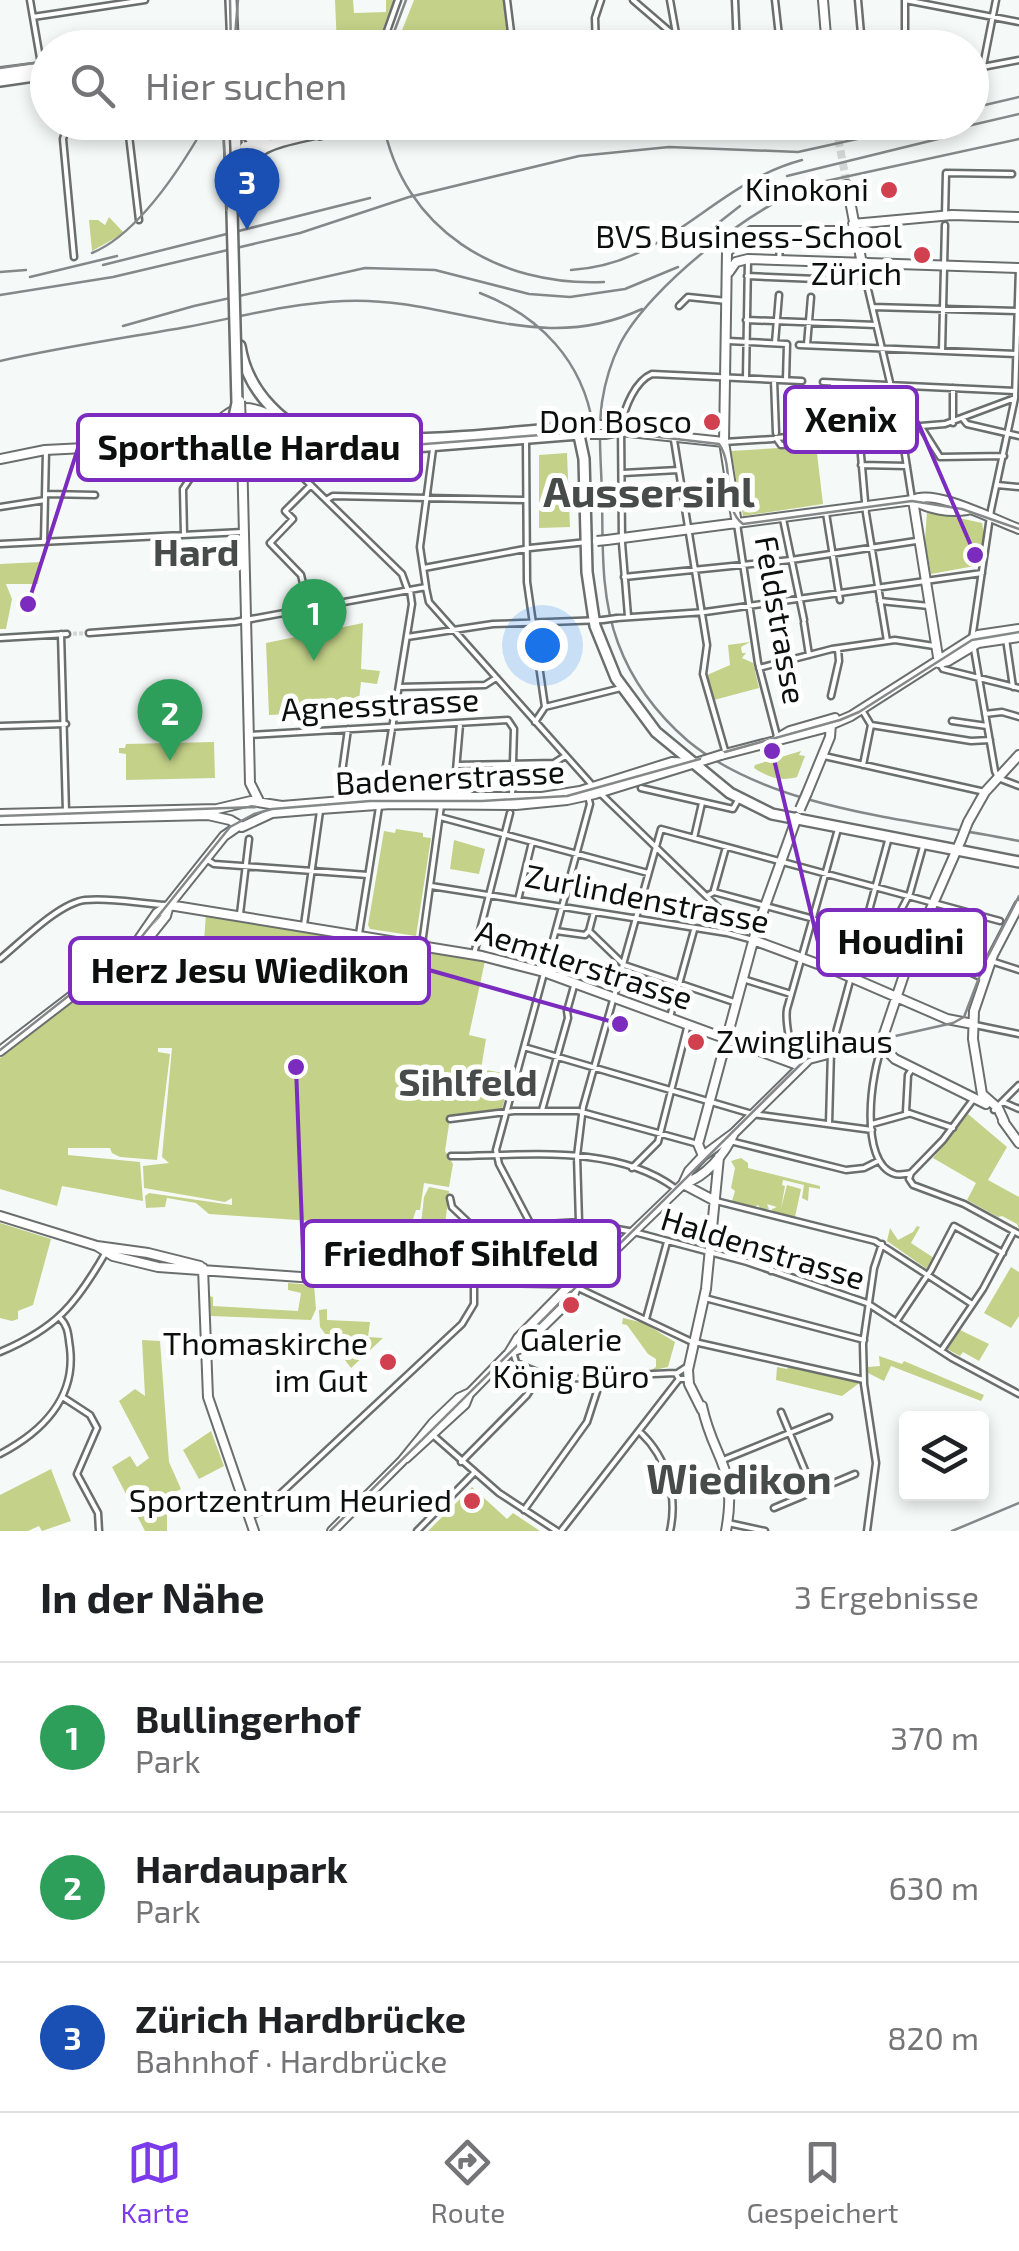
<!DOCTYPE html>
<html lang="de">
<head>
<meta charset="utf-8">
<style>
	:root { --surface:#fff; --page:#f6f6f6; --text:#202124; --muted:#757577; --line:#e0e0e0; --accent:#7c3aed }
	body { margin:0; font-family:"Exo 2",sans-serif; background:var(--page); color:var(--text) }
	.controls { position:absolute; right:30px; bottom:30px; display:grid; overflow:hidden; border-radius:10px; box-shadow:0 5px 15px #0003 }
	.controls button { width:90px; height:90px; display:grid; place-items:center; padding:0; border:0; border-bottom:2px solid var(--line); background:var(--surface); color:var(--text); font:50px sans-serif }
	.you { position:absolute; left:542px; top:645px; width:35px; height:35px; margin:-25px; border:8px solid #fff; border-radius:50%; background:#1a73e8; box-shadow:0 0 0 15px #1a73e833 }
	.badge { display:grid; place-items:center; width:65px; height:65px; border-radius:50%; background:var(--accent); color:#fff; font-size:32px; font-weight:700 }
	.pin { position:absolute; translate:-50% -82px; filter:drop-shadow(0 2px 5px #0008) }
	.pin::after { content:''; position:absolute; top:52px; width:35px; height:30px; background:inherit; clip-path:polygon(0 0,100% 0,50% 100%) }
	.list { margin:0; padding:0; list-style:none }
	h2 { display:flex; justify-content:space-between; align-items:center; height:130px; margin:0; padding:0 40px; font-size:42px }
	h2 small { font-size:32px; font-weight:400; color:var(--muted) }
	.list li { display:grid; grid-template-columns:65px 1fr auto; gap:30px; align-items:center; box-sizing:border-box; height:150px; padding:0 40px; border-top:2px solid var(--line) }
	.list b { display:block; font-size:38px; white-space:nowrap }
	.list p { margin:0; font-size:32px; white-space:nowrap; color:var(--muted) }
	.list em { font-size:32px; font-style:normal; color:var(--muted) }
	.icon { flex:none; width:55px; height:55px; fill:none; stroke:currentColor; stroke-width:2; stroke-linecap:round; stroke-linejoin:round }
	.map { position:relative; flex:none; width:1019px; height:1531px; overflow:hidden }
	.search { position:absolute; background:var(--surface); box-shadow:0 5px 15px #0003; left:30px; right:30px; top:30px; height:110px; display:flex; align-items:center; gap:25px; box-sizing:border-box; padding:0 35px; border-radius:55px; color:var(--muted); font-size:38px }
	.sheet { height:580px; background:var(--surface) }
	nav { display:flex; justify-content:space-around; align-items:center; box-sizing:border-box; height:140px; border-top:2px solid var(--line); background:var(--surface); font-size:28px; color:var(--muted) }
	nav a { display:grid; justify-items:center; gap:5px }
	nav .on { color:var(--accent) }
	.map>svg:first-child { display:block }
	.green { fill:#c4d188 }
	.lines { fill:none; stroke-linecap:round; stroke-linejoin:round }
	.street-tunnel { stroke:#d2d7d6; stroke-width:4; stroke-dasharray:4 2; stroke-linecap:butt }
	.secondary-tunnel { stroke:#d2d7d6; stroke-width:8; stroke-dasharray:8 4; stroke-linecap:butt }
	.street-casing { stroke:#6a6f6e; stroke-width:9 }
	.secondary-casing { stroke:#6a6f6e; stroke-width:12 }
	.primary-casing { stroke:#6a6f6e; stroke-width:14 }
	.street { stroke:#fff; stroke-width:4 }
	.secondary { stroke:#fff; stroke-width:8 }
	.primary { stroke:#fff; stroke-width:9 }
	.tram { stroke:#858888; stroke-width:2.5 }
	.rail { stroke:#858888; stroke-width:2.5 }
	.street-bridge-casing { stroke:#6a6f6e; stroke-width:9; stroke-linecap:butt }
	.secondary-bridge-casing { stroke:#6a6f6e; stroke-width:12; stroke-linecap:butt }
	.primary-bridge-casing { stroke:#6a6f6e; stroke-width:14; stroke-linecap:butt }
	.street-bridge { stroke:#fff; stroke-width:4 }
	.secondary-bridge { stroke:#fff; stroke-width:8 }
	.primary-bridge { stroke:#fff; stroke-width:9 }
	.poi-dot { fill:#d1404e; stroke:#fff; stroke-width:4 }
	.labels { text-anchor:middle; stroke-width:10; stroke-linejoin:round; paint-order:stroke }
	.poi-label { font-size:32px; fill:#0d0f0f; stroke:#fff; text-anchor:end }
	.street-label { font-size:32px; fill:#0d0f0f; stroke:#fff }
	.quarter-label { font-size:38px; font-weight:bold; fill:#474c4b; stroke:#fff }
	.district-label { font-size:42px; font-weight:bold; fill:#474c4b; stroke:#fff }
	.leader { fill:none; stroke:#7b2cbf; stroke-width:4 }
	.callout-dot { fill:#7b2cbf; stroke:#fff; stroke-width:4 }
	.callout { fill:#fff; stroke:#7b2cbf; stroke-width:4 }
	.callout-label { font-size:35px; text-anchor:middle; font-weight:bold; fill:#0d0f0f }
</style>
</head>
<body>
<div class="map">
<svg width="1019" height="1531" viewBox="0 0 1019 1531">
	<rect width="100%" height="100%" fill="#f5faf9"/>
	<!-- green -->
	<path class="green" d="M335,0H353L354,13L386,12V0H394L376,47H337Z
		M414,0H505L511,47L395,48Z
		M109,217L124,233L92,251L89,220H98L105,225Z
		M833,430L834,444L816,445L823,504L743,516L731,451L794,447L795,433Z
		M567,453L570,527L539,528V455Z
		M927,511L982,523L985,540L980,565L931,574L925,541Z
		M41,562L38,584H6L12,599L6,629H0V564Z
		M363,623L361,669L380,671L377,684L361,682L359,700L372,704L371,710L269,715L266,643Z
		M750,642L741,647L742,653H746L742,658L753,663L759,688L714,700L707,675L730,665L728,645Z
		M214,742L215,778L126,780V754L119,753V748H125L126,744Z
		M801,751L799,755L805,756L797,777C779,782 768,777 754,768L755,765Z
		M396,829L423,833V837L431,838L416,936L370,929L368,925L384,831L395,833Z
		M454,840L485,849L479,874L450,869Z
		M206,913L485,961L469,1035L486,1039L481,1069L503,1073L502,1076L462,1069L510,1080L502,1109L450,1118L445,1151L453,1164L449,1187L424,1183L420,1210H416L412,1222L335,1220L330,1272L309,1271L312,1221L209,1214L196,1203L167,1198L165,1207L146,1208L145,1196L149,1193L232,1205V1198L225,1202L144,1188L143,1166L169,1163L162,1157L172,1048H158V1052L170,1054L157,1160L120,1157L112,1153L110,1148H68V1155L140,1162L143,1201L62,1186L57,1206L0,1189V1058L153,937L168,944L166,986L178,991L182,952L203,956Z
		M968,1114L1007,1147L988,1180L1019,1197V1229L1017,1224L1002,1216L998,1217L967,1200L976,1183L933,1158Z
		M741,1158L748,1163V1168L820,1186V1189L809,1187L808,1201L802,1198L804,1185L783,1180L782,1185L785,1186L781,1208L787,1185L801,1189L795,1217L772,1212V1209L777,1207L767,1204L769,1209L762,1210L758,1205L751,1209L732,1201L735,1191L731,1188L735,1168L731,1161Z
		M429,1187L449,1191L445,1225L421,1224L424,1197Z
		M0,1223L51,1239L33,1305L18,1311V1319L12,1321L0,1318Z
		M917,1226L920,1227L911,1243L934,1258L927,1269L887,1241L890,1228L898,1240L913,1232Z
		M1011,1267L1019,1272V1316L1011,1328L984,1313Z
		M288,1283L314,1285L316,1309L311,1320L211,1316L209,1296L213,1297V1306L298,1311L301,1293L288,1290Z
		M327,1309V1320L370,1322L368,1337L383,1338L351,1368L320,1327L319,1310Z
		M623,1318L644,1323L675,1342L668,1367L650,1371L656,1367V1359L648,1354L627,1325L622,1324Z
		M960,1330L989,1344L979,1361L963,1352L960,1356L947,1349Z
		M142,1340L160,1341L169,1462L181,1489L167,1496V1531H145L112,1467L130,1456L137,1467L149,1458L119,1401L135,1389L145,1396Z
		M879,1356L902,1364L904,1361L984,1395L981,1401L891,1366L884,1381L868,1373V1367L880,1366Z
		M789,1366L858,1382V1384L842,1396L776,1380L777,1367L787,1369Z
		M211,1431L224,1466L199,1479L183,1450Z
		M51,1469L71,1521L42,1531L39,1526L28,1531H0V1495Z
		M472,1487L507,1519L513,1513L540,1531H428Z"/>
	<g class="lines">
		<!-- street-tunnel -->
		<path class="street-tunnel" d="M67,634L89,633"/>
		<!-- secondary-tunnel -->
		<path class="secondary-tunnel" d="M836,127L847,185"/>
		<defs>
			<path id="street" d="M30,0L41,64
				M507,0L513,48
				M633,0L669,31L695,48
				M670,0L677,39L674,48
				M735,0L737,47
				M775,0L780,45
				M858,0L862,45
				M905,0L1019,22
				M905,0V48
				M33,17L145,0
				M381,48L398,0
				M596,48L595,18L601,0
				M712,48L827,43L864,48
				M972,61L982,62
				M983,66L996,0
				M972,69L1019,60
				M45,78L48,91
				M53,122L66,129L128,127L139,220
				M66,129L63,139L74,257
				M945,216L946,173L1012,174
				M779,261L781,231
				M862,264L901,429L912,499
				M747,276L866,281
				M679,306L688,297L727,301
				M872,307L1017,311
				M746,320L876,325
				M728,341L787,344L786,380
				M775,343L779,295
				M799,345L1016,354
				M807,345L811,297
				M942,351L945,225
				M746,378L748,259
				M774,380L776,433
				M823,382L1015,391
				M833,384L836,434
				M863,384L867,429
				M963,419L967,424L1019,436
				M953,423V388
				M921,427L940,457L1004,456
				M859,432L866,513L887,641
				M776,438L945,424L1015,398
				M776,438L781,445L831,442L830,436
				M526,440L527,582L545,707
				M674,440L707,645L703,674L726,754
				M724,442L773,439
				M284,459L402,574L407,588
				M861,465L907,466
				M623,473L678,470
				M997,485L1019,487
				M46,494L95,495
				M326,500L333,496L525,500
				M0,507L45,500
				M826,513L840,600
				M783,519L804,620
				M737,524L758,663L777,736
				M184,535L183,489L197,468
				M44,541L46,451
				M0,544L243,532
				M424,568L530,548L587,542
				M624,577L791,560L916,541
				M426,588L429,602L592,785
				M880,601L929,606
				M309,608L301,575L270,543L293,519L285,511L311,485
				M628,616L622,543L621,425C625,407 635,381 652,374L802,381
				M617,618L705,612L982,573
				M804,623L809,655
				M89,633L235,622L426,587L420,547L433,449
				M61,634L66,812
				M407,637L493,624L603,620
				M0,638L67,634
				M972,639L991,510L1015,398L1019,268
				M1006,639L1013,687
				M974,649L995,771L998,778L1019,786
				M939,663L943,669L1019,688
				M759,668L832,649L895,640L934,646
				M399,687L485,685L496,678
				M831,696L839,661L838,649
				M545,707L621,688
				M862,710L871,725L863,765
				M985,714L1002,712L1019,717
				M952,721L987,726
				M535,722L545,707
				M871,725L971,741L990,740
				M0,726L66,724
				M248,735L508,720L514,729L512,796
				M824,756L985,792
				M457,765L554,763L565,756
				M641,788L733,809L738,800
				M600,793L732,921
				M454,794L460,724
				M381,797L412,604L410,590
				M338,801L348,729
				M440,817L648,873
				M694,838L702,803
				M206,859L214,864L368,875
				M431,886L727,933L753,940
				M714,890L726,847
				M707,896L714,892L914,946L982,978
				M518,900L532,842
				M240,914L249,839
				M304,925L320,811
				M556,931L585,935L589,931
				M589,931L624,965L734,1002
				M589,931L594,912
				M359,934L379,807
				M422,944L441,806
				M474,954L510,813
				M0,959C21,942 59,903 85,900C111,897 140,904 166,905
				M991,961L1019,970
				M869,971L910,893L924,843
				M743,979L791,994
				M670,1017L694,930
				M975,1025L1019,1034
				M883,1045C871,1070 858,1163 895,1174C897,1175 908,1174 911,1173
				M524,1047L752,1114L872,1130
				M788,1061C794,1045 784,1026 787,1009L838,829
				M912,1069L908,1075L906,1112L953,1128
				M1003,1102L1019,1109
				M542,1110L568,1018L567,1011L574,986
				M994,1110L1019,1085
				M450,1119L514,1111H578L698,1144
				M829,1124L831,1051L889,837
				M872,1124L908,1114
				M730,1141L846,1170L864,1168L878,1161
				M451,1156C522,1156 614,1143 675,1188
				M632,1168L658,1142L687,1028
				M911,1173L909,1179L913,1185L964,1204L1019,1234
				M911,1173L943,1140L972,1101
				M450,1198L452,1207L470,1224L474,1263
				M716,1201L875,1241L972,1304
				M579,1222L577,1156L583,1107L661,829L1000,921
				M531,1225L579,1222L634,1232L747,1262L867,1303L952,1358L1019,1394
				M771,1271L775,1252
				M550,1280L549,1259L499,1164L496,1150L590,804L588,796
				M576,1287L690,1341L864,1380
				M705,1298L864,1340
				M646,1319L667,1242
				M896,1322L931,1270L954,1226L1003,1253
				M941,1351L983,1289L1014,1231
				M0,1352C57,1328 76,1304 106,1252
				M513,1352L516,1362C564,1391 626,1373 677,1373
				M688,1379H679L676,1374L688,1366
				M64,1398L90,1415L97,1428L77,1474L98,1513L99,1531
				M781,1412L814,1492
				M641,1433C667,1458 678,1496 670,1531
				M434,1436L499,1493L557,1531
				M0,1454C42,1432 76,1398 70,1348C68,1336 69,1327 60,1318
				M723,1460L829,1417
				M461,1462L527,1395L541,1373
				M774,1508L855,1474
				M524,1510L587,1422L601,1379
				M249,1517L263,1510L462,1324L474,1304V1272
				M728,1523L765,1531
				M417,1531L474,1473
				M561,1531L679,1379
				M867,1531L876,1463L864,1384L863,1344L874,1268L882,1244"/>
			<path id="secondary" d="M823,0L827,48
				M835,122L836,127
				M320,135L351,123
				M233 148a6 6 0 1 1 12 0a6 6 0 1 1-12 0Z
				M243,143L325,123
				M847,185L862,264
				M853,224L952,215L1019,217
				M729,272L736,262L748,259L1019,268
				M605,434L620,431L724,442
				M242,452L250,783L259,801
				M0,459L45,450L184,443C227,429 225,387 281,421
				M913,500L939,663
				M913,500C927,509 950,513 967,510
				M737,524L724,442L727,252L751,231H847L853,228
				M607,540L913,500C934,488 994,520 1019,529
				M939,663L948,661L978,643L1019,637
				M778,738L790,731L835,718
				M721,755L821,729L851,716L978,635L1019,629
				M807,793L830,737L831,724
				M0,814L217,809L251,801L282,806L391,797H542L580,791L672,762L692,763
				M0,820L208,815L230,820
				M230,820L242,827L272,813L320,809L391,804L516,805L567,800L595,794L705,760
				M968,822L985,792L1019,755
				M169,905L482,956L544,972L795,1064L799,1068
				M753,940L834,970L947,1019L973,1024
				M137,942L157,913L169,905
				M882,1040L911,954L961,840
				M882,1040L885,1049L895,1059L986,1104
				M0,1051L150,936L166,916L169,905L224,836L237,827
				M1003,1121L1019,1143
				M1004,1121L998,1108L982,1094L973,1039L974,1011L993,955L1019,905
				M703,1156L698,1144L700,1137L755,934L797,817
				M683,1184L689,1171L703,1156L734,1133L809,1059L882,1040
				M683,1184L715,1201
				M0,1216L97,1246L113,1256L158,1267L315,1278L572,1283
				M97,1246L148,1253L200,1266
				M203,1268L208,1397L254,1531
				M509,1353L521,1348L572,1298L576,1287L683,1184C706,1177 725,1154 734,1133
				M702,1406C714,1462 738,1465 726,1531
				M702,1410L689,1384L688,1370L706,1289L719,1157
				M406,1458L465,1404L469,1394
				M332,1531L402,1461L433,1423L459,1398L470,1393L509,1353L518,1338L572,1283L595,1271"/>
			<path id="primary" d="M231,0L233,48
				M0,73L48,67
				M0,81L48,74
				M229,122L232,211
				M317,129L338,122
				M240,346C247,390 284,432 331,439C343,441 357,439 370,439C439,441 508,433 577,426L584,459L587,572L595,626L616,678L656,732L730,793L772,814L1019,862
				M213,454L202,452L193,440C212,436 224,418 244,415C274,411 292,440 319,445L415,447L579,434"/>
		</defs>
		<!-- street casing -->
		<use href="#street" class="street-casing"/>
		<!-- secondary casing -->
		<use href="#secondary" class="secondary-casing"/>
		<!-- primary casing -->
		<use href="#primary" class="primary-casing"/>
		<!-- street -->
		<use href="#street" class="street"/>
		<!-- secondary -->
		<use href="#secondary" class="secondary"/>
		<!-- primary -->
		<use href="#primary" class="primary"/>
		<!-- tram -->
		<path class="tram" d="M230,0L231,48
			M0,68L48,61
			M223,122L237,449L247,462L258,463L305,443L412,445L580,432H616L719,444C735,466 721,508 743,524L912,501L962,509L1019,529
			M270,457L259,458L253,453L251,445L257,437L304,440
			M0,816L256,807
			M0,1050L139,940L230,827L254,814L272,809L370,801H482L567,796L840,720L859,712L972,640L1019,632
			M330,1531L806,1059L820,1053L953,1023L964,1017L985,962L1019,896"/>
		<!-- rail -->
		<path class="rail" d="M234,48L238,0
			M388,48L406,0
			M972,108L1019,97
			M383,122C403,230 499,287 604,282
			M923,131L958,122
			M946,131L1019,114
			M1019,139L817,183C756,203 649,287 620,344C611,362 605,382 602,402C598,432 601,463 602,493C603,543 600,595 618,643C632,681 658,715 688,741C773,811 913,819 1019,841
			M787,176L942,138
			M685,249L740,206
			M92,253C138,234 182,166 207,122
			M103,265L370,198
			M571,270C670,264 712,184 802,160
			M0,272L26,270
			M30,277L117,256
			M480,293C540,316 583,361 593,426
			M0,295L113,277L300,233L409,197L579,156L669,147L798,152L934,122
			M123,326L194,306L365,268L435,270L529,294L570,297L625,289L678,267
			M0,361C62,347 124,338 187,327C239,317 291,303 344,301C452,296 537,358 642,309
			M952,1531L1019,1503"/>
		<defs>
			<path id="street-bridge" d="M603,620L617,618"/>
			<path id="secondary-bridge" d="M240,401L242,452
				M589,425H605
				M590,434H605
				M597,541L607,540
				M705,760L721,755
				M800,809L807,793
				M961,840L968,822"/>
			<path id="primary-bridge" d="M235,122L237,174
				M238,123L251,139L267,143
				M245,147L264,144
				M237,176C254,141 290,140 325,131
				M213,454L222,450L229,440L237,403L232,211"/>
		</defs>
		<!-- street-bridge casing -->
		<use href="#street-bridge" class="street-bridge-casing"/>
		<!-- secondary-bridge casing -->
		<use href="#secondary-bridge" class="secondary-bridge-casing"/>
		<!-- primary-bridge casing -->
		<use href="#primary-bridge" class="primary-bridge-casing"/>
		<!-- street-bridge -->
		<use href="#street-bridge" class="street-bridge"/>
		<!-- secondary-bridge -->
		<use href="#secondary-bridge" class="secondary-bridge"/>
		<!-- primary-bridge -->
		<use href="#primary-bridge" class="primary-bridge"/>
	</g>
	<!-- markers -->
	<g class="poi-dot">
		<circle cx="889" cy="190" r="10"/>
		<circle cx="922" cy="255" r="10"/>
		<circle cx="712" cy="422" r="10"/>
		<circle cx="696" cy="1042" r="10"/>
		<circle cx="571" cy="1305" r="10"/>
		<circle cx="388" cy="1362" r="10"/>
		<circle cx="472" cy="1501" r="10"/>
	</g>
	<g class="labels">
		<!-- poi labels -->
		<g class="poi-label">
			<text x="869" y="201">Kinokoni</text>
			<text x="902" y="248">BVS Business-School<tspan x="902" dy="37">Zürich</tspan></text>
			<text x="692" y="433">Don Bosco</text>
			<text x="716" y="1053" text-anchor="start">Zwinglihaus</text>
			<text x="571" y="1351" text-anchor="middle">Galerie<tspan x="571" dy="37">König Büro</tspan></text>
			<text x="368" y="1355">Thomaskirche<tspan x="368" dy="37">im Gut</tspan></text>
			<text x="452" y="1512">Sportzentrum Heuried</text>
		</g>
		<!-- street labels -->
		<g class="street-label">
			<text transform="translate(780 620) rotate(80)" y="11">Feldstrasse</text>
			<text transform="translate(380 705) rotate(-3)" y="11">Agnesstrasse</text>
			<text transform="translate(450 778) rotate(-3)" y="11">Badenerstrasse</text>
			<text transform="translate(647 899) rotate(11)" y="11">Zurlindenstrasse</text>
			<text transform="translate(584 965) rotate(18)" y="11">Aemtlerstrasse</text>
			<text transform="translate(763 1249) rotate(17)" y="11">Haldenstrasse</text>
		</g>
		<!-- quarter labels -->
		<g class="quarter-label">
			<text x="196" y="566">Hard</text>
			<text x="468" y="1096">Sihlfeld</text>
		</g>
		<!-- district labels -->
		<g class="district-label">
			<text x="649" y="507">Aussersihl</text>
			<text x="739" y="1494">Wiedikon</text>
		</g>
	</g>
	<!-- callouts -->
	<path class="leader" d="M975 555L917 420M28 604L78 448M772 751L818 942M620 1024L429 970M296 1067L303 1253"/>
	<g class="callout-dot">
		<circle cx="975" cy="555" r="10"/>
		<circle cx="28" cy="604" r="10"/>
		<circle cx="772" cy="751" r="10"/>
		<circle cx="620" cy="1024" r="10"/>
		<circle cx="296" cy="1067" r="10"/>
	</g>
	<g class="callout">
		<rect x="785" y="387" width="132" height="65" rx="10"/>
		<rect x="78" y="415" width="343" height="65" rx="10"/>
		<rect x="818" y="910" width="167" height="65" rx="10"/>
		<rect x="70" y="938" width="359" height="65" rx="10"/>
		<rect x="303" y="1221" width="316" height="65" rx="10"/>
	</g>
	<g class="callout-label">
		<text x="851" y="432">Xenix</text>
		<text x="249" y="460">Sporthalle Hardau</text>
		<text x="901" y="954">Houdini</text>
		<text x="250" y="983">Herz Jesu Wiedikon</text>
		<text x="461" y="1266">Friedhof Sihlfeld</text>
	</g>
</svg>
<div class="controls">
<button><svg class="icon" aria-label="layers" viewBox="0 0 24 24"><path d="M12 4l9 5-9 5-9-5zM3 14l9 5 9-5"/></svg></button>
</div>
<div class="you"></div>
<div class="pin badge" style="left:314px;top:661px;background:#2e9e5b">1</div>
<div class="pin badge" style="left:170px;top:761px;background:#2e9e5b">2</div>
<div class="pin badge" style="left:247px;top:230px;background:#1a4fb4">3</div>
<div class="search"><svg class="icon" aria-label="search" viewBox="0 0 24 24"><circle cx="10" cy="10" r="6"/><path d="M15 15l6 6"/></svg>Hier suchen</div>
</div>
<section class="sheet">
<h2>In der Nähe<small>3 Ergebnisse</small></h2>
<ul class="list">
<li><span class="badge" style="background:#2e9e5b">1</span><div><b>Bullingerhof</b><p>Park</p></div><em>370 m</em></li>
<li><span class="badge" style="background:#2e9e5b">2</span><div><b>Hardaupark</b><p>Park</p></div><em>630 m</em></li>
<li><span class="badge" style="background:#1a4fb4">3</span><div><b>Zürich Hardbrücke</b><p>Bahnhof · Hardbrücke</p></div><em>820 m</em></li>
</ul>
</section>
<nav>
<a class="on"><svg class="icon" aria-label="map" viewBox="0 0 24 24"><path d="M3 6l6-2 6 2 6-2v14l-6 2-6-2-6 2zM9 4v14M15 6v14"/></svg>Karte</a>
<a><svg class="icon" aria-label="directions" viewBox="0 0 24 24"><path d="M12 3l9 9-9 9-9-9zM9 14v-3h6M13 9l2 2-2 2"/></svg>Route</a>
<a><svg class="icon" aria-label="saved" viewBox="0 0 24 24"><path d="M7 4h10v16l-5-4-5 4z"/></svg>Gespeichert</a>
</nav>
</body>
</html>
